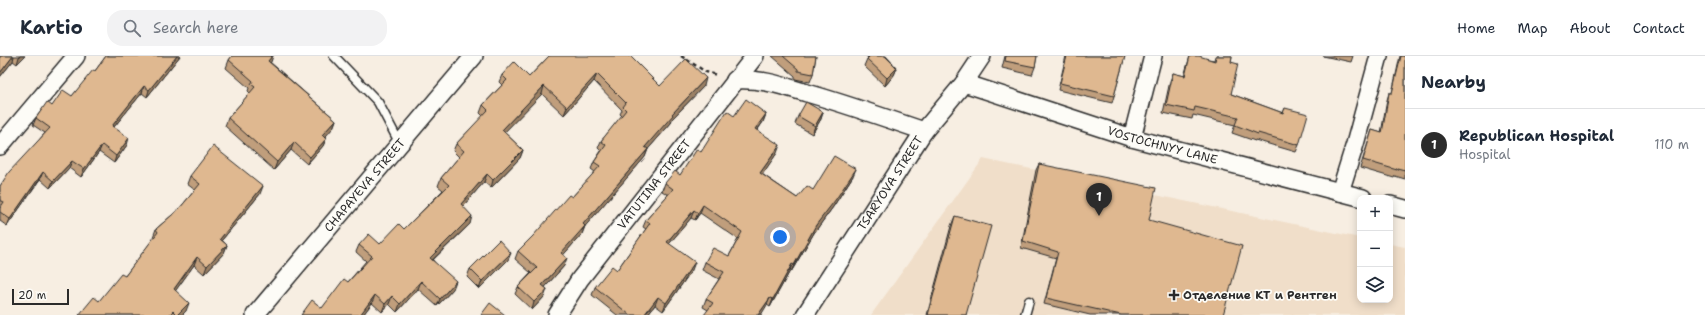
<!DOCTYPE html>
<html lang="en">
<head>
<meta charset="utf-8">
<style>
	:root { --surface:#fff; --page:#f2f2f3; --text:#1f2937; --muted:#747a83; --line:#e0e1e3; --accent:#2b2b2b }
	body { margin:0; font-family:"Shantell Sans",sans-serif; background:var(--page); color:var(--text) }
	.controls { position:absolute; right:12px; bottom:12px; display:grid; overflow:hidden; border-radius:8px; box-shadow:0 2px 10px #0003 }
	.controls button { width:36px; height:36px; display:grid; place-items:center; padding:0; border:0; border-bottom:1px solid var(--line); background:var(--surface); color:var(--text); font:20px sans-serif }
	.scale { position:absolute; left:12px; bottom:10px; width:57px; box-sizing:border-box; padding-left:4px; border:2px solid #2b2b2b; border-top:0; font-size:11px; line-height:14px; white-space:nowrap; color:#2b2b2b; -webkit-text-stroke:3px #fdfcf7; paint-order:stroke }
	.you { position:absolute; left:780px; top:181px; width:14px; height:14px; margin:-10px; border:3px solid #fff; border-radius:50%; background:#1a73e8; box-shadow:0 0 0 6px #1a73e833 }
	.badge { display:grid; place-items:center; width:26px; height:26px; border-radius:50%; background:var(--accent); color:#fff; font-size:13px; font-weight:700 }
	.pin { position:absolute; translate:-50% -33px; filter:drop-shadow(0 1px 2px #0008) }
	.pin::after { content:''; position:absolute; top:21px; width:14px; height:12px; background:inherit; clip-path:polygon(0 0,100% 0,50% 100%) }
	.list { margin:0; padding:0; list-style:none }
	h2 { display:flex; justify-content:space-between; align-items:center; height:52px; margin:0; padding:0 16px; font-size:17px }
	h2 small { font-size:13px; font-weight:400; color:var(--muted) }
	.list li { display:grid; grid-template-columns:26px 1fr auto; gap:12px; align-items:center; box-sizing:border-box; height:72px; padding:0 16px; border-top:1px solid var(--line) }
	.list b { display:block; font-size:15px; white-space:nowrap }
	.list p { margin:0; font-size:13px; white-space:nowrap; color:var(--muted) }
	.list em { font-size:13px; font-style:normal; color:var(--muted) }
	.icon { flex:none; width:22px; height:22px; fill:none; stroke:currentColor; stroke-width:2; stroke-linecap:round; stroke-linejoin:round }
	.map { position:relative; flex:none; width:1405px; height:259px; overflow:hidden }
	header { display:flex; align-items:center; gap:24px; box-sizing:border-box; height:56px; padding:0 20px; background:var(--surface); border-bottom:1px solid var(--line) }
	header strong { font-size:19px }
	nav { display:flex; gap:22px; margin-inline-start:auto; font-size:14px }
	.search { width:280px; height:36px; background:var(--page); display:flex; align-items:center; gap:10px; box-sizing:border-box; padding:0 14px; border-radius:16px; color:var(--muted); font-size:15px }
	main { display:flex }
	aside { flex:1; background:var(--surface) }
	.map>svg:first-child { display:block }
	.built { fill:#f0dec9 }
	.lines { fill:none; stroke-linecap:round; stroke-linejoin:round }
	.lane-casing { stroke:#2b2b2b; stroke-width:11 }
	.street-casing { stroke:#2b2b2b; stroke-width:20 }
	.path { stroke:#2b2b2b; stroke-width:2.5; stroke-dasharray:4 3; stroke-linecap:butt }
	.lane { stroke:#fdfcf7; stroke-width:8 }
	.street { stroke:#fdfcf7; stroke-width:17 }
	.wall { fill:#c09e7c; stroke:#2b2b2b }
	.shaded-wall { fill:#9c8165; stroke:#2b2b2b }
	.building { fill:#dfb890; stroke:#2b2b2b }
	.poi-dot { fill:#2b2b2b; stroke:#fdfcf7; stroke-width:1.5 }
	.labels { text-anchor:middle; stroke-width:3.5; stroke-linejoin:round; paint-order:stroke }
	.street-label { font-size:12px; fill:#2b2b2b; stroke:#fdfcf7 }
	.poi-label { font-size:12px; font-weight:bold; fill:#2b2b2b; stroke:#fdfcf7; text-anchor:start }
</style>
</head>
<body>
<header>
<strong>Kartio</strong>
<div class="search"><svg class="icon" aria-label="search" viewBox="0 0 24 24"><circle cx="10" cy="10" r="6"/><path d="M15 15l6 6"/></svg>Search here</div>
<nav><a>Home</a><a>Map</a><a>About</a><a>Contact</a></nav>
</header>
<main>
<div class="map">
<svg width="1405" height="259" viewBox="0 0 1405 259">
	<rect width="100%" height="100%" fill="#f7eee2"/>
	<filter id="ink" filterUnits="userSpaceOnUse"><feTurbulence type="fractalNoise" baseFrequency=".025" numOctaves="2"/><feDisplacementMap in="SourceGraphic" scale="8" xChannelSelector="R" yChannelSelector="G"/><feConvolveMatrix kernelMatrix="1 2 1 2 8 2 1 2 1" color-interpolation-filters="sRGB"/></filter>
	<g filter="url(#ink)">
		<!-- built -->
		<path class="built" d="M983,103L1360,182V244H1390V188L1405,191V259H871Z"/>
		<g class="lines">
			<defs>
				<path id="lane" d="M334,0L378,46L400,88
					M1025,259L1029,245"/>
				<g id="street">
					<path d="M735,24C761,22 783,30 807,37C846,48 885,62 924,75"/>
					<path id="s1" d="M964,27L1132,82L1363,142"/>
					<path d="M1132,82L1153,0"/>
					<path d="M0,90L76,0"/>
					<path d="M1340,136L1355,88L1379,0"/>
					<path d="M1390,149L1405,153"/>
					<path id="s2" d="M255,259L474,0"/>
					<path id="s3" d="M557,259L580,223L755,0"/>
					<path id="s4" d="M805,259L924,75L964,27L982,0"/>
				</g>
			</defs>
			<!-- lane casing -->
			<use href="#lane" class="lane-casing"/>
			<!-- street casing -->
			<use href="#street" class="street-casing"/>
			<!-- path -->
			<path class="path" d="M681,0L706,16L717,19"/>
			<!-- lane -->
			<use href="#lane" class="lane"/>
			<!-- street -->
			<use href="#street" class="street"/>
		</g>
		<!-- wall -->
		<path class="wall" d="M0,0H25L17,8L13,5L0,21Z
			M106,0H180L147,41L142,37L114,71L127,89L114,107L99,96L81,121L69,112L50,132L40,123L7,170L0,165V130L45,77L33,69L36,62L52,50L72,40L95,15Z
			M232,0H273L270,6L336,64L333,72L324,81L326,83L323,90L307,108L291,94L274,114L225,70L228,62L250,37L248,35L249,32L226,12L229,4Z
			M549,0L660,30H704L672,63L671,67L648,93L645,101L585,170L582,178L563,199L564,210L545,231L547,233L544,241L532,254L515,238L518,231L531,217L515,203L518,195L572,141L595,116L591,113L594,106L601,95L598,92L601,85L622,60L620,58L622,54L594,25L564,59L542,38L504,76L523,94L520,102L491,132L484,126L463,150L470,168L433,204L453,233L437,250L418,233L397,256L389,248L382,256L372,247L363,259H301L322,252L348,226L366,205L356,196L359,189L380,188L404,173L443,134L438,130L441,122L459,101L453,95L456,88L483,60L480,57L483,49L502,29L499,26L502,19L529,21Z
			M772,0H816L813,18L810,26L795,23V20Z
			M866,0H886L897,12L894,19L885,30L864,10L867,3L868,2Z
			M1005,0H1037L1035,11L1032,19L1002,12Z
			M1066,0H1125L1114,40L1112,47L1058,34Z
			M1190,0L1214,4L1215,0H1232L1231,6V38L1283,57L1285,52L1299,89L1296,96L1255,84V85L1232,77L1235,69L1193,59L1192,63L1163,57L1170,25L1173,17L1184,20Z
			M1323,0H1353L1351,6Z
			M1400,0H1405V123L1395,120L1394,122L1360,112L1372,74L1381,77L1387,44L1389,37H1392Z
			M823,56L821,63L812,78L795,68L798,60Z
			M766,58L763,66L757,75L777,97L762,118L797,142L813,134L853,120L833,151L814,177L791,216L790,215L770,251L767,249L708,254L703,251L706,243L719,223L702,214L705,206L729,200L738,183L700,157L695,164L691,162L669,188L692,214L663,255L655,249L647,259H617L592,239L595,231L617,214L646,173L643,171L646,164L668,139L662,135L665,127L680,119L734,60Z
			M1039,108L1149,164L1223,259H1090L1044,248L1056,202L1021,192L1036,114Z
			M190,120L260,138L222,184L227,189L224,197L204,218L194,209L175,235L186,255L182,259H79L99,245L125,220L154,182L153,181L156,173L179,153L195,134L187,128Z
			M955,160L966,259H927L951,170Z
			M508,204L479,233L467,221L470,213Z"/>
		<!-- shaded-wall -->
		<path class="shaded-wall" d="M13,0H14L13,5L0,21V17Z
			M20,0H25L17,8L19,1Z
			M177,0H180L147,41L149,34Z
			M272,0H273L271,6L265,12L268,5Z
			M897,12L894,19L885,30L887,22Z
			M597,18L594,25L564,59L567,51Z
			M706,22L704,30L672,63L671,67L643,99L645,91L672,58Z
			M144,30L142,37L109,77L112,70Z
			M544,30L542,38L499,82L502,74Z
			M823,56L821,63L812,78L815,70Z
			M766,58L763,66L752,81L755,73Z
			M336,64L333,72L320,87L322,79Z
			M129,82L127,89L114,107L116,100Z
			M326,83L323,90L307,108L310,101Z
			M294,86L291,94L274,114L277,106Z
			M102,89L99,96L81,121L84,113Z
			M780,89L777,97L758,125L760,117Z
			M648,93L645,101L581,175L585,170L582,178L558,205L561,197L583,168Z
			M523,94L520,102L491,132L493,124Z
			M72,105L69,112L50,132L53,125Z
			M856,113L853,120L833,151L814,177L791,216L794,209L816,169Z
			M43,116L40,123L7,170L10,163Z
			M487,118L484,126L458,156L461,148Z
			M263,130L260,138L217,190L220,183Z
			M703,149L700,157L695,164L698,157Z
			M694,154L691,162L664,194L667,186Z
			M472,160L470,168L427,209L430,202Z
			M227,189L224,197L204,218L207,210Z
			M511,197L508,204L479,233L482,225Z
			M197,201L194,209L171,241L174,233Z
			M567,202L564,210L540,237L542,229Z
			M695,206L692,214L663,255L666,247Z
			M792,208L790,215L770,251L773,243Z
			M421,225L418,233L397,256L400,248Z
			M456,225L453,233L437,250L440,243Z
			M547,233L544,241L532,254L534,246Z
			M375,239L372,247L363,259H360Z
			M392,240L389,248L382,256L385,248Z
			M658,241L655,249L647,259H644Z
			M770,242L767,249L761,259H758Z
			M189,247L186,255L182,259H177Z"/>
		<!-- building -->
		<path class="building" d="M0,0H13L0,17Z
			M106,0H177L149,34L144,30L112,70L129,82L116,100L102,89L84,113L72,105L53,125L43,116L10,163L0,156V152L4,146L0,144V130L9,116L50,72L36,62L47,46L52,50L63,34L72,40L93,14L95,15Z
			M232,0H272L268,5L336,64L322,79L326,83L310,101L294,86L277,106L228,62L255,31L251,28L253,25L229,4Z
			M549,0H630L660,30L686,3L706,22L672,58L673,59L645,91L648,93L583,168L585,170L561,197L567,202L542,229L547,233L534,246L518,231L537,212L518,195L533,180L569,139L572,141L600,110L594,106L606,89L601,85L626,54L623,51L626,47L597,18L567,51L544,30L502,74L523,94L493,124L487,118L461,148L472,160L430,202L456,225L440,243L421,225L400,248L392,240L385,248L375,239L360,259H301L312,244L322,252L344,223L348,226L372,200L359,189L369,178L380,188L399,168L404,173L449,129L441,122L464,95L456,88L488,54L483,49L507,24L502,19L514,6L529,21Z
			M783,0H816L813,18L798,15V13Z
			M870,0H885L897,12L887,22L867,3Z
			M1006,0H1037L1035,11L1005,5Z
			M1067,0H1125L1114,40L1060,27Z
			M1190,0H1199L1215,5L1216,0H1232L1231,6L1238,8L1231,38L1283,57L1285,52L1308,58L1299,89L1258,77V78L1235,69L1238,61L1195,51L1194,55L1166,49L1173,17L1185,20Z
			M1401,0H1405V114L1397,112V114L1363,104L1372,74L1382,77L1389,37H1392Z
			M746,43L766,58L755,73L780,89L760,117L797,142L807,130L813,134L834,100L856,113L836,143L816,169L794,209L792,208L773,243L770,242L758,259H704L713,247L706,243L724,216L705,206L713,192L729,200L742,176L703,149L698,157L694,154L667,186L695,206L666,247L658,241L644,259H630L595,231L612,210L617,214L650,167L646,164L673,133L665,127L675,115L680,119L697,93L701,96L727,55L734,60Z
			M806,46L823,56L815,70L798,60Z
			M213,90L263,130L220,183L227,189L207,210L197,201L174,233L189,247L177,259L173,255L169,259H79L94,241L99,245L121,218L125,220L158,176L156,173L179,153L200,128L190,120Z
			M1039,108L1156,132L1149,164L1242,190L1223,259H1121L1046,242L1058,196L1023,185Z
			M955,160L991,170L966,259H928Z
			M499,184L511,197L482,225L470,213Z
			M490,247L505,259H481Z"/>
	</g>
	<!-- markers -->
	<path class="poi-dot" d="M1172 233h4v4h4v4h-4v4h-4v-4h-4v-4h4z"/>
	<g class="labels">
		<!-- street labels -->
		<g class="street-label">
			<text dy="4" stroke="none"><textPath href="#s1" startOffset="208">VOSTOCHNYY LANE</textPath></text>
			<text dy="4" stroke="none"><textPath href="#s4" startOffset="157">TSARYOVA STREET</textPath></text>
			<text dy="4" stroke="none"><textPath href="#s3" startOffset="163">VATUTINA STREET</textPath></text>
			<text dy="4" stroke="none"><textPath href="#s2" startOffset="170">CHAPAYEVA STREET</textPath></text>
		</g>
		<!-- poi labels -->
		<g class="poi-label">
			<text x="1183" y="243">Отделение КТ и Рентген</text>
		</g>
	</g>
</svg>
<div class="controls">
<button>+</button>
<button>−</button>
<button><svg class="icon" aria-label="layers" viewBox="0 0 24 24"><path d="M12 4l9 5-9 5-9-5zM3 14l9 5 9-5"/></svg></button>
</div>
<div class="scale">20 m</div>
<div class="you"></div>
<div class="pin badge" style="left:1099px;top:160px">1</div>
</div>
<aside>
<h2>Nearby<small></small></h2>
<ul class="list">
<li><span class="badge">1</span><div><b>Republican Hospital</b><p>Hospital</p></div><em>110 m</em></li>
</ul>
</aside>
</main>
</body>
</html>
